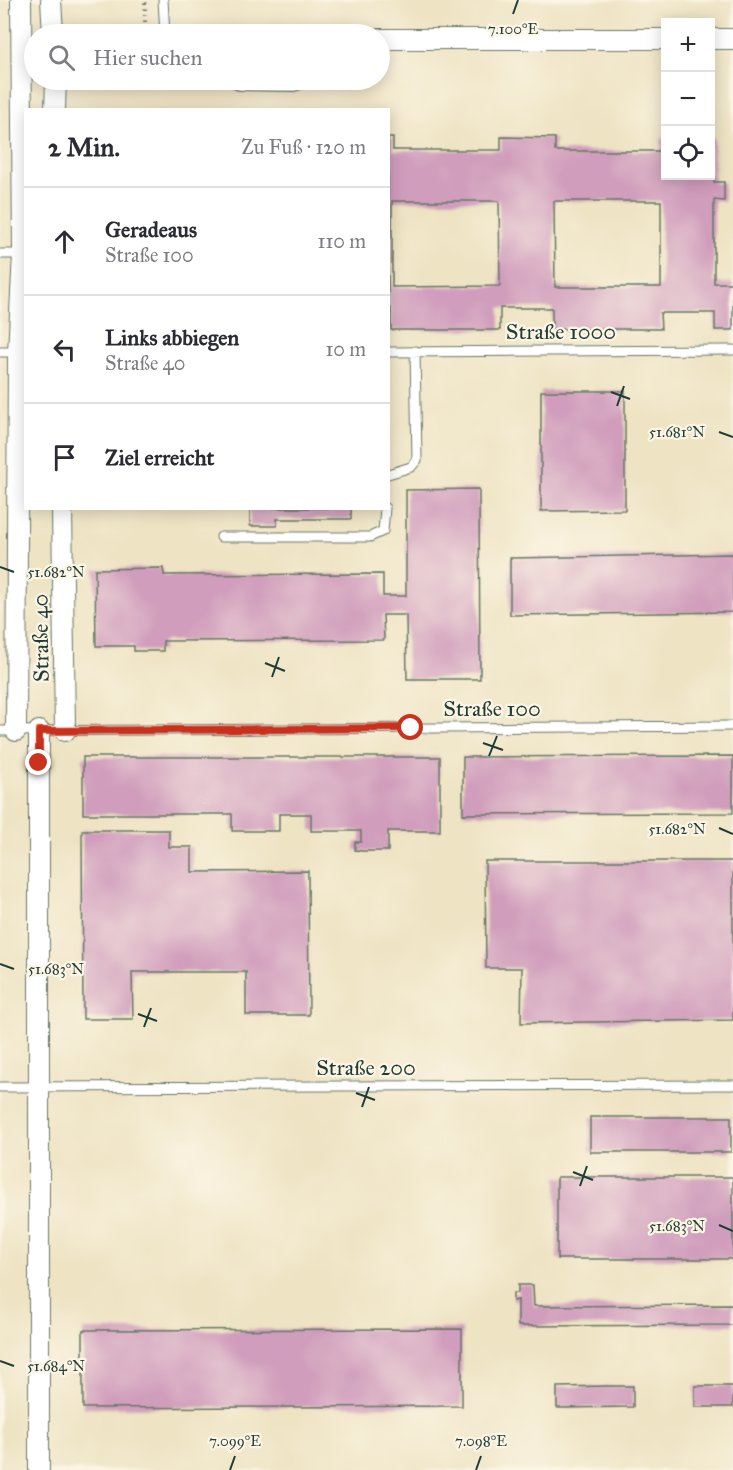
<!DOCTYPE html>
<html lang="de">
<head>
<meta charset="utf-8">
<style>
	:root { --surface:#fff; --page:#f7f7f7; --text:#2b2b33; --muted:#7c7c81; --line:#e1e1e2 }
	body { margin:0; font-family:"IM FELL Great Primer",serif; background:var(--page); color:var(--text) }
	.controls { position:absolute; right:18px; top:18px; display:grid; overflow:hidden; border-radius:0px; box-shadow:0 3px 15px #0003 }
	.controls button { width:54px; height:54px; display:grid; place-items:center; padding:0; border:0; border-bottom:2px solid var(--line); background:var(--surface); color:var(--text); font:30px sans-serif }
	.stop { position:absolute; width:18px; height:18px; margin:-14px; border:4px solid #c8321e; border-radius:50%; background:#fff }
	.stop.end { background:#c8321e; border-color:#fff; box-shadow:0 2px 6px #0008 }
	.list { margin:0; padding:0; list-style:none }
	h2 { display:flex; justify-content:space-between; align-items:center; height:78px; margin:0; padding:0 24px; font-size:26px }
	h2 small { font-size:20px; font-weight:400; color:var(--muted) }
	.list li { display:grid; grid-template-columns:39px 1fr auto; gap:18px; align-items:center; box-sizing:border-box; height:108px; padding:0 24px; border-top:2px solid var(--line) }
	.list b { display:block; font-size:22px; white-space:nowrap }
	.list p { margin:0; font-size:20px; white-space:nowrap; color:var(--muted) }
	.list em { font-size:20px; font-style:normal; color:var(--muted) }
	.icon { flex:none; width:33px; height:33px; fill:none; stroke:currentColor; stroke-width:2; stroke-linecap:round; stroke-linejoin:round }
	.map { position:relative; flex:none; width:733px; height:1470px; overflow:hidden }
	.search { position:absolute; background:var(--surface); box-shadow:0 3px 15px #0003; left:24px; top:24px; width:366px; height:66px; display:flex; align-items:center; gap:15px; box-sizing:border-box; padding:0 21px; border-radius:33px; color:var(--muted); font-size:22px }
	.panel { position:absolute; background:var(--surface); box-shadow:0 3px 15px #0003; left:24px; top:108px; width:366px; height:402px; border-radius:0px }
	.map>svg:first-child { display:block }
	.building { fill:#d09dbc; fill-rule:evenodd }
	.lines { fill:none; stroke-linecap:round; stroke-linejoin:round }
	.lane-casing { stroke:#677766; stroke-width:11 }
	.street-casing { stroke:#677766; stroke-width:22 }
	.path { stroke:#677766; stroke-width:4; stroke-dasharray:1.5 4.5; stroke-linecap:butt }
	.lane { stroke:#fff; stroke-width:9 }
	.street { stroke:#fff; stroke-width:20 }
	.route { stroke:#c8321e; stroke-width:8 }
	.ticks { fill:none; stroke:#1f3d34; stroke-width:2 }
	.labels { text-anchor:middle; stroke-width:4.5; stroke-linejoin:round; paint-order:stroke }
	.street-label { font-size:22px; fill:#1f3d34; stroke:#fcf5e5 }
	.ticks-label { font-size:15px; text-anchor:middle; fill:#1f3d34; stroke:#fcf5e5; stroke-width:4.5; stroke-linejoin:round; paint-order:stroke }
</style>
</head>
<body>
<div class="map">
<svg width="733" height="1470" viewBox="0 0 733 1470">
	<rect width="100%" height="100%" fill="#fcf5e5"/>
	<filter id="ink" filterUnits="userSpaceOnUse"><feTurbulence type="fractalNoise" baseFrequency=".0167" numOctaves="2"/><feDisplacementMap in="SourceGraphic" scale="12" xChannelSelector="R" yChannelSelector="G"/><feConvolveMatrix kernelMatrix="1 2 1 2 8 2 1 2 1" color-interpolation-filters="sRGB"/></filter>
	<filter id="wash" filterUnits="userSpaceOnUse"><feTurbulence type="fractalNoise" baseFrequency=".008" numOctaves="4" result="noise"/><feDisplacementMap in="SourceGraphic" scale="24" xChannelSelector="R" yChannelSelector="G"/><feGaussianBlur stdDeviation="1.35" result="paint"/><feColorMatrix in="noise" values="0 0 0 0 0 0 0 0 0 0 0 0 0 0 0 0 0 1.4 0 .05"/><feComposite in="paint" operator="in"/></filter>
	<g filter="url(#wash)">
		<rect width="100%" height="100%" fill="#eee3c3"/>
		<g id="blocks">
			<!-- building -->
			<path class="building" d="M501,137L555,138V151H661V138H666V176H710V138H714V182H724V201L714,200V283H733V330H715V313H660L661,329H552V308H500V330H391V308H388V138H393V150H501ZM392,201H499L500,286L392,287ZM554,201H661V287H555Z
				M541,391H625V510L541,511Z
				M479,489L480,679H407L406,615H383L384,640L163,641V651H134V646H96L95,569L163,568L164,575L383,574V596H406V490Z
				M250,508H351V519H277V526H250Z
				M733,554V612L510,615V558Z
				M733,756V813L463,814V757Z
				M83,757H440V831H388V851H362L355,850V842H361V831H311V814H279V831H232V814H83Z
				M82,830H169V847H192V872L308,871L309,1015H246V972H132L133,1019H83Z
				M485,861H733V1020L521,1023L522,968H486Z
				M590,1117H731V1152H590Z
				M557,1177H733V1259H557Z
				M518,1285H533L534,1306L733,1305V1325L518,1326V1300L513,1301V1293H518Z
				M462,1329V1406L83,1408V1330Z
				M608,1386H633V1407L557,1408V1387Z
				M695,1386H733V1407H695Z"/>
		</g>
	</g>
	<g filter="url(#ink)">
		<use href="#blocks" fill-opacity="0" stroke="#677766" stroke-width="1.5"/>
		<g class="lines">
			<defs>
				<path id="lane" d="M163,0L165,34
					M0,254H23
					M0,352H19
					M388,352L733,350
					M388,474L411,467L417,460L415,351
					M221,537H370L383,531L385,508
					M0,731L733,726
					M0,1087L733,1085"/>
				<path id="street" d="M51,0L53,34
					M380,39H666
					M710,39H733
					M240,80L293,81L296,80
					M55,110L56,80
					M62,508L65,731
					M16,731L18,352L23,254L21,0
					M39,1470V731"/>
			</defs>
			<!-- lane casing -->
			<use href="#lane" class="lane-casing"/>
			<!-- street casing -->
			<use href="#street" class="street-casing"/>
			<!-- path -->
			<path class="path" d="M145,34V1"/>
			<!-- lane -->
			<use href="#lane" class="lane"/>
			<!-- street -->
			<use href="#street" class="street"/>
		</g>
	</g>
	<g class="lines" filter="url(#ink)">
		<!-- route -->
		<path class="route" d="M39,763V731L411,728"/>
	</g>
	<!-- ticks -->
	<path class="ticks" d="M513,14L518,0M611,392L630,399M617,406L624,386M719,432L733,437M0,567L14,572M265,663L285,671M272,677L279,657M483,743L503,750M489,756L497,736M719,828L733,834M0,964L14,969M138,1014L157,1021M144,1027L151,1008M356,1093L375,1100M362,1107L369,1087M573,1172L593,1180M580,1186L587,1166M719,1225L733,1231M0,1361L14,1366M230,1470L235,1456M476,1470L481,1456"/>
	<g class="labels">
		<!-- street labels -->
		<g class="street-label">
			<text x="561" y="339">Straße 1000</text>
			<text transform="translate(40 638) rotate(-91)" y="8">Straße 40</text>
			<text x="492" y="716">Straße 100</text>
			<text x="366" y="1075">Straße 200</text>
		</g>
	</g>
	<g class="ticks-label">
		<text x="513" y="34">7.100°E</text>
		<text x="677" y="437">51.681°N</text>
		<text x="56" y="577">51.682°N</text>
		<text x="677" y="834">51.682°N</text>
		<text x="56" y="974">51.683°N</text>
		<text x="677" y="1231">51.683°N</text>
		<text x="56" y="1371">51.684°N</text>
		<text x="235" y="1446">7.099°E</text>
		<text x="481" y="1446">7.098°E</text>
	</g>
</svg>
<div class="controls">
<button>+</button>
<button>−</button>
<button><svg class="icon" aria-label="locate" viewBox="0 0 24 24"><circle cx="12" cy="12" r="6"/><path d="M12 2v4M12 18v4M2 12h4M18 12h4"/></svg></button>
</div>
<div class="stop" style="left:411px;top:728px"></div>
<div class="stop end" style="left:39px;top:763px"></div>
<div class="search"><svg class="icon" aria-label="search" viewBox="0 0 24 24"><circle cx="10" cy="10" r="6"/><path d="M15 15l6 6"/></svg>Hier suchen</div>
<section class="panel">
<h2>2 Min.<small>Zu Fuß · 120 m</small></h2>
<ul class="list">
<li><svg class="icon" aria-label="ahead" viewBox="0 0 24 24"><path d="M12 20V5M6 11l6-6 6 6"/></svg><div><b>Geradeaus</b><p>Straße 100</p></div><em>110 m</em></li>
<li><svg class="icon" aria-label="left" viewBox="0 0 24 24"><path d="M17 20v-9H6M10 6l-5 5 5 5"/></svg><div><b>Links abbiegen</b><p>Straße 40</p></div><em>10 m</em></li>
<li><svg class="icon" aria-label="arrive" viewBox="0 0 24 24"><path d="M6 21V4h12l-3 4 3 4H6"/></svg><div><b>Ziel erreicht</b></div></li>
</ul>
</section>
</div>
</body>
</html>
